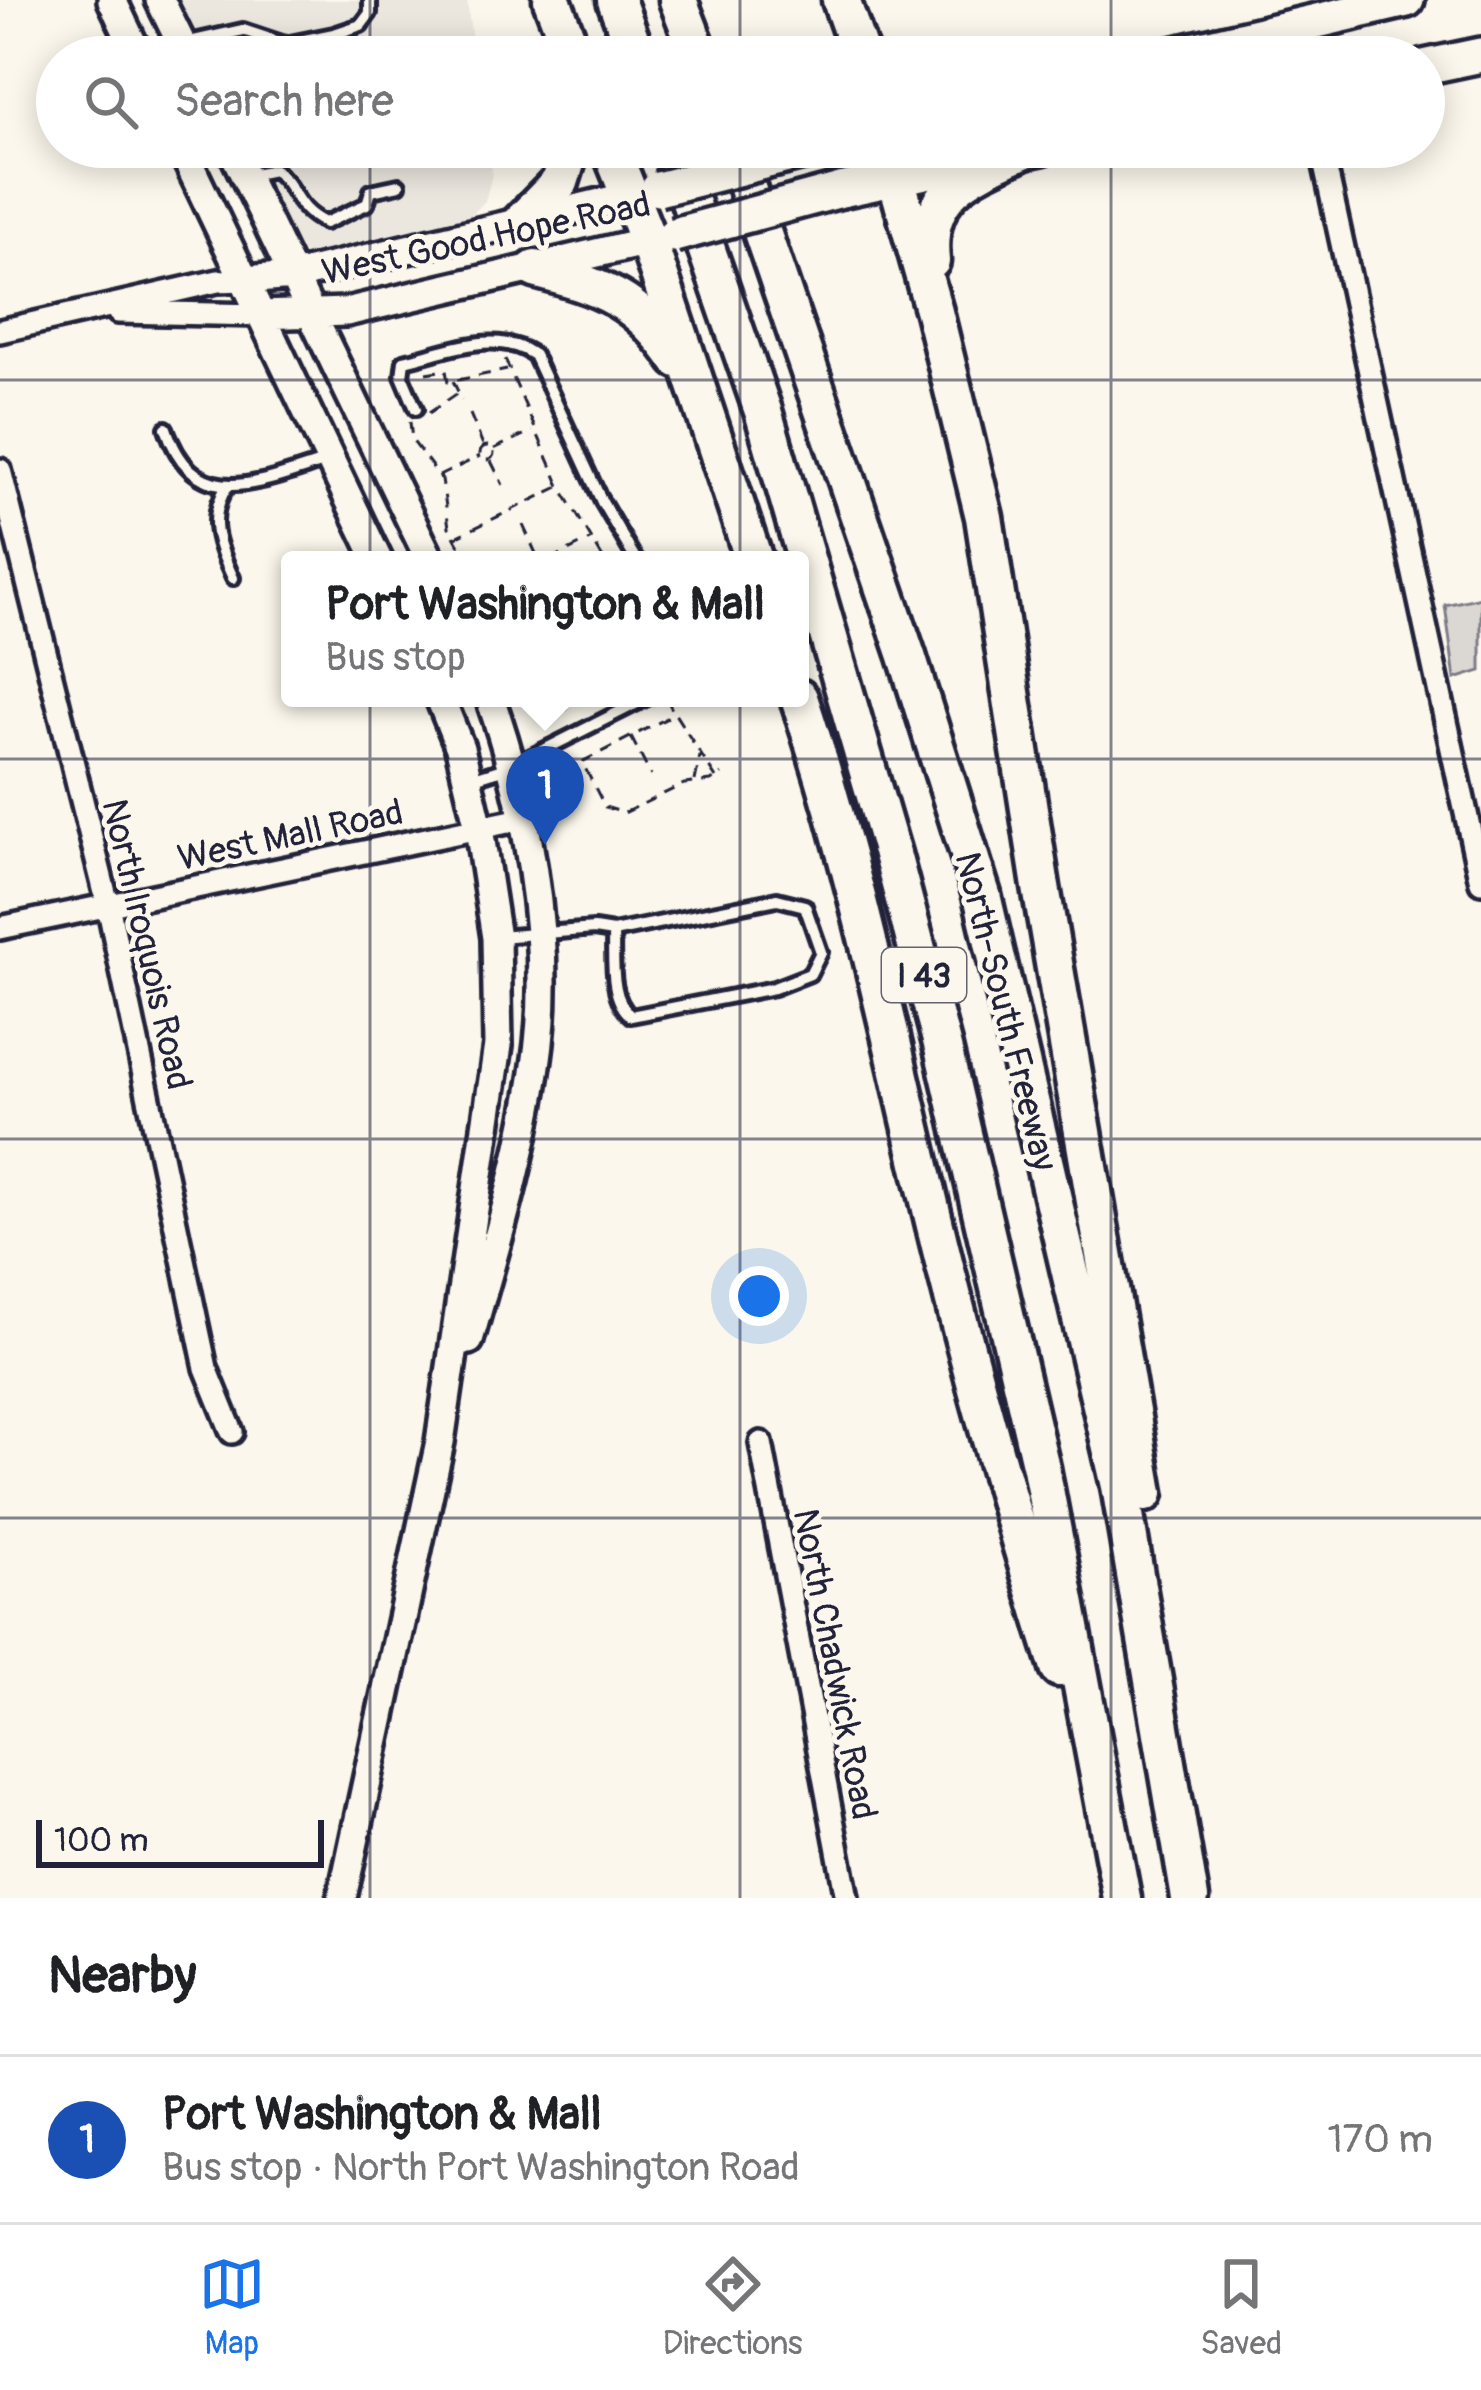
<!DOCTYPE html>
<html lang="en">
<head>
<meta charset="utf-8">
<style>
	:root { --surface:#fff; --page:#f6f6f6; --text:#202124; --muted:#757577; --line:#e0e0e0; --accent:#1a73e8 }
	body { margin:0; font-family:Pangolin,sans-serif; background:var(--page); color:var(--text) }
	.scale { position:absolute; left:36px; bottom:30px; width:288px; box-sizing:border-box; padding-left:12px; border:6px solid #22223b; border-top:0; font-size:33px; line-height:42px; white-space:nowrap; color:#22223b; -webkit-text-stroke:9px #fbf7ec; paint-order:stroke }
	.you { position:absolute; left:759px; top:1296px; width:42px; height:42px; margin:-30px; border:9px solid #fff; border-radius:50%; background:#1a73e8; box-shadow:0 0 0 18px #1a73e833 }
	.badge { display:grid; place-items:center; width:78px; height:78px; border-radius:50%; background:var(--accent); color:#fff; font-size:39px; font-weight:700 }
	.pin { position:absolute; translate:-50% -99px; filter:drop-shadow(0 3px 6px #0008) }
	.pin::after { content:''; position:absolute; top:63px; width:42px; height:36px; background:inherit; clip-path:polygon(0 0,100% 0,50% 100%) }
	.popup { position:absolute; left:281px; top:551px; width:528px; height:156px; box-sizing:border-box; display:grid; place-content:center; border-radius:12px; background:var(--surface); filter:drop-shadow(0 3px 9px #0005); font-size:39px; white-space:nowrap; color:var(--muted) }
	.popup b { font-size:45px; color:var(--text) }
	.popup::after { content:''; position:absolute; left:50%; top:100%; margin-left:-24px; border:24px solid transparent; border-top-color:var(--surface) }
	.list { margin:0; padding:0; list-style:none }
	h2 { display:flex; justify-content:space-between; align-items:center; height:156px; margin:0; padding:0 48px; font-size:51px }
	h2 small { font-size:39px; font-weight:400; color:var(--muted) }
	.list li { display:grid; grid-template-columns:78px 1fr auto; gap:36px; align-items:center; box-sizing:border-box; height:168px; padding:0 48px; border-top:3px solid var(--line) }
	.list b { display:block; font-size:45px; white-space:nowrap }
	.list p { margin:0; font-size:39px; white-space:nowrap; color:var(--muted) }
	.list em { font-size:39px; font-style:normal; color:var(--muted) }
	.icon { flex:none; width:66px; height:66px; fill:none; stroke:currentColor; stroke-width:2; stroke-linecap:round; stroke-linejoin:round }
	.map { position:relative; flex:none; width:1481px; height:1898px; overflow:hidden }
	.search { position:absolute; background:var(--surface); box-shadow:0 6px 30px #0003; left:36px; right:36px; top:36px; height:132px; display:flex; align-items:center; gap:30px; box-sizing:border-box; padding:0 42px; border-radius:66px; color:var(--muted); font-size:45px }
	.sheet { height:324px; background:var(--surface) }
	nav { display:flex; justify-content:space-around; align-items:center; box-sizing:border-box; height:168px; border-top:3px solid var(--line); background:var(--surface); font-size:33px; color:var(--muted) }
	nav a { display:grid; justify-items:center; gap:6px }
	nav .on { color:var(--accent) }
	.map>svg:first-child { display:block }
	.built { fill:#ebe7df }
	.green { fill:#dbd8d3; stroke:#7e7d87; stroke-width:3 }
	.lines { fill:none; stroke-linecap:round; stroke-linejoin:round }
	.lane-casing { stroke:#22223b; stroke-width:20 }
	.street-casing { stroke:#22223b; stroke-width:30 }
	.secondary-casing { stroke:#22223b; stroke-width:36 }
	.primary-casing { stroke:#22223b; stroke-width:42 }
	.highway-casing { stroke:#22223b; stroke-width:45 }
	.path { stroke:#22223b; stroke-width:3; stroke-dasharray:12 9; stroke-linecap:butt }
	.lane { stroke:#fbf7ec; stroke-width:10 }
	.street { stroke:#fbf7ec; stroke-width:21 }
	.secondary { stroke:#fbf7ec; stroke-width:27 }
	.primary { stroke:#fbf7ec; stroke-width:33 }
	.highway { stroke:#fbf7ec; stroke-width:36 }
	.primary-bridge-casing { stroke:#22223b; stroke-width:42; stroke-linecap:butt }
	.primary-bridge { stroke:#fbf7ec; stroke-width:33 }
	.grid { fill:none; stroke:#22223b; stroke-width:3; stroke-opacity:0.55 }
	.labels { text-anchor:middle; stroke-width:10; stroke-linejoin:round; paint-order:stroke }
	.shield { fill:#fbf7ec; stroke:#636270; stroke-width:3 }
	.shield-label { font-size:33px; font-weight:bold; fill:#22223b }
	.street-label { font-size:36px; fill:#22223b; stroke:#fbf7ec }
</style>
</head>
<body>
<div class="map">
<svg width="1481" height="1898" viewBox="0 0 1481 1898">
	<rect width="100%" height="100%" fill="#fbf7ec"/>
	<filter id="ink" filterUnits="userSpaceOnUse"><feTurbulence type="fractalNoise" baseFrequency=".00833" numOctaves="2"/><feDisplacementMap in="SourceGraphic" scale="24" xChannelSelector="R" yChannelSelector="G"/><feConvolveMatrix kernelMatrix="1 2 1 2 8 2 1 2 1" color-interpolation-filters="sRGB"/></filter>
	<g filter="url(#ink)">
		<!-- built -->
		<path class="built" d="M173,0H467L474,57H200Z
			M244,147H489L492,175L485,201L464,223L309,256L290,245Z"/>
		<!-- green -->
		<path class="green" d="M1481,597V671L1455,679L1445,605Z"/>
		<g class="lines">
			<defs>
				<path id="lane" d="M185,43L243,30L285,44L334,34L361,25L370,13V0
					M245,176L274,170C297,186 292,207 325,223L367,204L371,191L399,185
					M416,409L402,376L404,361C445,352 496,328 534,355L602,502L636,560
					M166,428C195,515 259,482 327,461
					M228,485C206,517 218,545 233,578
					M471,779L512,766L647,698
					M499,937L594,929L613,932L777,899L805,906L821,952L810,974L774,988L631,1016C609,998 614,959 613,932"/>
				<path id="street" d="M1294,25L1301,57
					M1321,147L1481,882
					M118,312L261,315
					M0,331L218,281L244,280
					M0,470L108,905L206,1368L232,1432
					M0,928L522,819
					M761,1443L847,1898"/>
				<path id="secondary" d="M112,0L139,57
					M160,0L188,57
					M181,147L378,560
					M231,147L430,560
					M244,280L294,276L630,196
					M261,315L346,312L648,241
					M469,1340C497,1242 527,1144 539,1043C551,936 526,799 490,698
					M342,1898L440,1442L498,1045L496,938L479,828L460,748L440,698"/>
				<path id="primary" d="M1163,57L1407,0
					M1424,67L1481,55
					M886,147L896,178
					M841,190L1042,147"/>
				<path id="highway" d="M552,0L574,57
					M616,0L637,57
					M678,0L700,57
					M841,0L861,57
					M610,147L648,241L754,560
					M671,147L763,411L892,854L943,1048L1041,1468L1122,1898
					M733,147L907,656L982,895L1120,1486L1190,1898
					M896,178L934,312L984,517L1041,887L1145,1493
					M520,223L560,182L571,147
					M931,261C924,193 966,175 1021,151
					M535,269C602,287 638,299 678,359
					M799,698C859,877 895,1063 940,1246C975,1388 1015,1529 1059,1668"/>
			</defs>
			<!-- lane casing -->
			<use href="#lane" class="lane-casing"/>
			<!-- street casing -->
			<use href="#street" class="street-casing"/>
			<!-- secondary casing -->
			<use href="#secondary" class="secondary-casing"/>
			<!-- primary casing -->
			<use href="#primary" class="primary-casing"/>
			<!-- highway casing -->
			<use href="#highway" class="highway-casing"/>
			<!-- path -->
			<path class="path" d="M505,359L560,486L604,560
				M426,373L446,370L448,382L507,370
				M453,381L462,400
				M429,413L458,393
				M470,414L483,445
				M410,422L412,440L442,480L449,527L467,560
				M480 453a7 7 0 1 1 14 0a7 7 0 1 1-14 0Z
				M494,449L532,431
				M491,461L503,485
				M439,476L480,456
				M523,525L539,560
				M454,538L559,487
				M550,560L590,540
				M547,698L556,715L586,698
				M666,698L674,713
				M631,737L651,776
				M716,778L675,714L582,762L605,807L624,813L684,784L711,781L722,774
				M695,781L700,756"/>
			<!-- lane -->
			<use href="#lane" class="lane"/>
			<!-- street -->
			<use href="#street" class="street"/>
			<!-- secondary -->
			<use href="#secondary" class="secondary"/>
			<!-- primary -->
			<use href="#primary" class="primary"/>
			<!-- highway -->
			<use href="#highway" class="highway"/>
			<defs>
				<path id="primary-bridge" d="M658,189L823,147
					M674,235L841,190"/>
			</defs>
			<!-- primary-bridge casing -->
			<use href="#primary-bridge" class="primary-bridge-casing"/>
			<!-- primary-bridge -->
			<use href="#primary-bridge" class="primary-bridge"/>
		</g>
	</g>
	<!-- grid -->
	<path class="grid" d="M370,0V57M740,0V57M1111,0V57M370,147V1898M740,147V1898M1111,147V1898M0,380H1481M0,759H1481M0,1139H1481M0,1518H1481"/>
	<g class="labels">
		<!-- shield labels -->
		<rect class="shield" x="882" y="948" width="84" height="54" rx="9"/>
		<g class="shield-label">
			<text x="924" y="987">I 43</text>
		</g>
		<!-- street labels -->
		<g class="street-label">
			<text transform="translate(486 237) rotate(-12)" y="13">West Good Hope Road</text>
			<text transform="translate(290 834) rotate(-12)" y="13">West Mall Road</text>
			<text transform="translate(148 944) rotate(77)" y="13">North Iroquois Road</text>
			<text transform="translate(1007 1011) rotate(76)" y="13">North-South Freeway</text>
			<text transform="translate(836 1664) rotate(79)" y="13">North Chadwick Road</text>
		</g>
	</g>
</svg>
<div class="scale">100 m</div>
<div class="you"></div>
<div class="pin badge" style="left:545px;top:845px;background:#1a4fb4">1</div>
<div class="popup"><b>Port Washington &amp; Mall</b>Bus stop</div>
<div class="search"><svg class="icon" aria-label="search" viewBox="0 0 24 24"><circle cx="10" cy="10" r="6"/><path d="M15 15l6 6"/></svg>Search here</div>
</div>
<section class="sheet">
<h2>Nearby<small></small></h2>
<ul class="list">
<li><span class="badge" style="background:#1a4fb4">1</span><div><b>Port Washington &amp; Mall</b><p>Bus stop · North Port Washington Road</p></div><em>170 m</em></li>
</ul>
</section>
<nav>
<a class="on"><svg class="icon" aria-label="map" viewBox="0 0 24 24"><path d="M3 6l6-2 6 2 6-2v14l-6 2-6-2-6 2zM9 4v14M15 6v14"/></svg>Map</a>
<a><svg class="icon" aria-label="directions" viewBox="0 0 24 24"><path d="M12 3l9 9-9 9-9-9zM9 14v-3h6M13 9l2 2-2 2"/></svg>Directions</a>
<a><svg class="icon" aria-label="saved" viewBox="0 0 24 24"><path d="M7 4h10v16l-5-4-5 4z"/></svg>Saved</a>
</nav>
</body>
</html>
